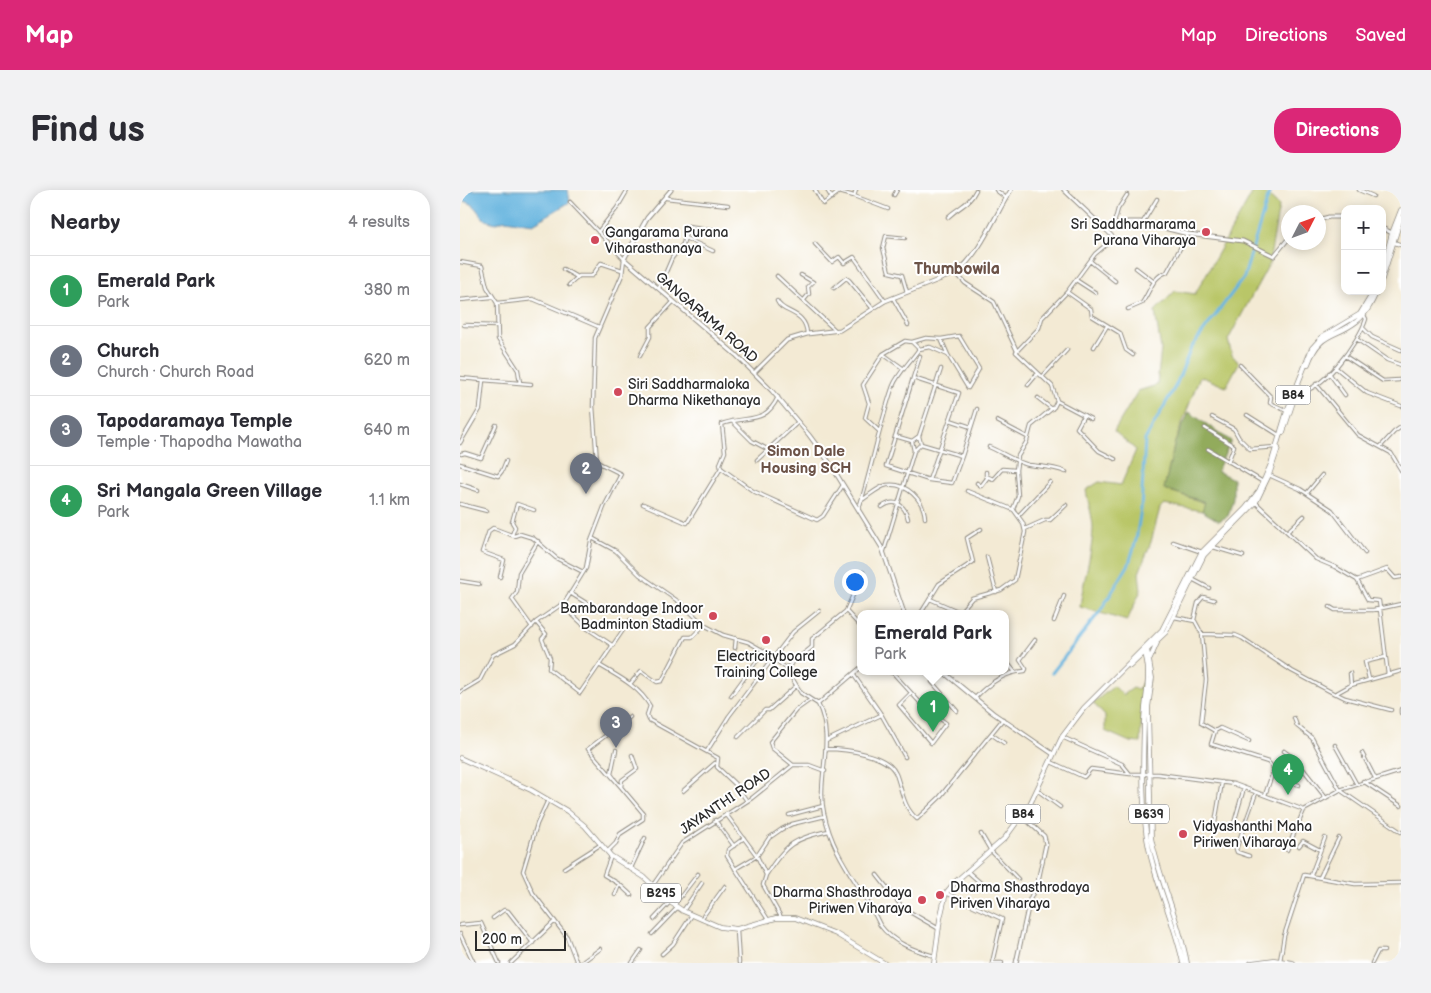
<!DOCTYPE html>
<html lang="en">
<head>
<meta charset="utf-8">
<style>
	:root { --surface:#fff; --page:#f2f2f3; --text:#2b2b33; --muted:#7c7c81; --line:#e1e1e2; --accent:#db2777 }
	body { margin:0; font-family:"Balsamiq Sans",sans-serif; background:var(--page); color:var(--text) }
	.controls { position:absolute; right:15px; top:15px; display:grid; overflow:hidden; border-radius:10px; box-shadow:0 2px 12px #0003 }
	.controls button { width:45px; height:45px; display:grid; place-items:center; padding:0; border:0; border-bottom:1px solid var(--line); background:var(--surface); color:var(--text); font:25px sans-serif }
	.compass { position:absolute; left:821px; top:15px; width:45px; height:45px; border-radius:50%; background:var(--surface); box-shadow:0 2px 12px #0003; rotate:48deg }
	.scale { position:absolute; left:15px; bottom:12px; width:91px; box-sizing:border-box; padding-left:5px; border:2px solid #2b2b2b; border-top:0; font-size:14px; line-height:18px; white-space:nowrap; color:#2b2b2b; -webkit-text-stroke:4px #fff; paint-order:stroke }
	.you { position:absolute; left:394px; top:391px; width:18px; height:18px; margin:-12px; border:4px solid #fff; border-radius:50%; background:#1a73e8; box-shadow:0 0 0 8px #1a73e833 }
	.badge { display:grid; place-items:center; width:32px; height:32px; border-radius:50%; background:var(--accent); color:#fff; font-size:16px; font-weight:700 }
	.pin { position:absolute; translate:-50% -41px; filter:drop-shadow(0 1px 2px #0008) }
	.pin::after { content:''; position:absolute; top:26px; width:18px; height:15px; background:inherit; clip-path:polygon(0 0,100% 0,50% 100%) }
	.popup { position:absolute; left:397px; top:420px; width:152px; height:65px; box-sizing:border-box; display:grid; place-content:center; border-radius:10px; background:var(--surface); filter:drop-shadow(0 1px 4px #0005); font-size:16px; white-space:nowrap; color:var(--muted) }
	.popup b { font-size:19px; color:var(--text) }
	.popup::after { content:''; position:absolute; left:50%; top:100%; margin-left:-10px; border:10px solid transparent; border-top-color:var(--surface) }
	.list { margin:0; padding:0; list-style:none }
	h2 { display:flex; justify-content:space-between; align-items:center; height:65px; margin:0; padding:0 20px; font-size:21px }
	h2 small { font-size:16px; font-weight:400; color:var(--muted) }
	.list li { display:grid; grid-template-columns:32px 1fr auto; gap:15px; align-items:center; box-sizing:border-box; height:70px; padding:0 20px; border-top:1px solid var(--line) }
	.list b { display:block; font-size:19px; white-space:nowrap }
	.list p { margin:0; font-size:16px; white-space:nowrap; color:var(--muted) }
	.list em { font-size:16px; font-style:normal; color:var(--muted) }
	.map { position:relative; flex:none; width:941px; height:773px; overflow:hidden; border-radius:20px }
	header { display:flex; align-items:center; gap:30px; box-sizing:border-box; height:70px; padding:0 25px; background:var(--accent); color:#fff }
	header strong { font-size:24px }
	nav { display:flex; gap:28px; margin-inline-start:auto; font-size:18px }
	.intro { display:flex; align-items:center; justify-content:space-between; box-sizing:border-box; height:120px; padding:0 30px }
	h1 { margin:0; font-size:35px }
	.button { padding:12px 22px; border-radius:20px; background:var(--accent); color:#fff; font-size:18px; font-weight:700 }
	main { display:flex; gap:30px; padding:0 30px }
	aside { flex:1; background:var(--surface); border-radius:20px; box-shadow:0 2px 12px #0003 }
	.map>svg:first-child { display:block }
	.green { fill:#b9c667; stroke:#727849 }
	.forest { fill:#92ab5c; stroke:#5e6b44 }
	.water { fill:#64b3de; stroke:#486f84 }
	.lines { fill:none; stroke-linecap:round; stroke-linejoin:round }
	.canal { stroke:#64b3de; stroke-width:3 }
	.minor-casing { stroke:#8f8a80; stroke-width:4.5 }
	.tertiary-casing { stroke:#8f8a80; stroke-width:5 }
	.primary-casing { stroke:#8f8a80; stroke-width:5.5 }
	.minor { stroke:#fff; stroke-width:2.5 }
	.tertiary { stroke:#fff; stroke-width:3 }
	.primary { stroke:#fff; stroke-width:4 }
	.poi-dot { fill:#d1495b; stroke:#fff; stroke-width:2 }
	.labels { text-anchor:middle; stroke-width:4; stroke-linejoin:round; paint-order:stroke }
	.shield { fill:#fff; stroke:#6b6b6b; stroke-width:1 }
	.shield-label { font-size:12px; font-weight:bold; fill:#2b2b2b }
	.poi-label { font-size:14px; fill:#2b2b2b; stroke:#fff; text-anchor:start }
	.street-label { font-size:14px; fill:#2b2b2b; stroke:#fff }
	.neighbourhood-label { font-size:15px; font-weight:bold; fill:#6b5247; stroke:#fff }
	.quarter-label { font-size:16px; font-weight:bold; fill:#6b5247; stroke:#fff }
</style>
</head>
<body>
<header>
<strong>Map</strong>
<nav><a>Map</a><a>Directions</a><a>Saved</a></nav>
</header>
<div class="intro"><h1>Find us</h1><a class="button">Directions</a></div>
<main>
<aside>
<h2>Nearby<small>4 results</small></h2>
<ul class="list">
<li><span class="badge" style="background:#2e9e5b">1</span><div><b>Emerald Park</b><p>Park</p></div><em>380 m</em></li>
<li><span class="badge" style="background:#6b7280">2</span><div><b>Church</b><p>Church · Church Road</p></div><em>620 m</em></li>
<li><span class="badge" style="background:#6b7280">3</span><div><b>Tapodaramaya Temple</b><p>Temple · Thapodha Mawatha</p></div><em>640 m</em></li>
<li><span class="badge" style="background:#2e9e5b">4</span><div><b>Sri Mangala Green Village</b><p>Park</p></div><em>1.1 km</em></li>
</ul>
</aside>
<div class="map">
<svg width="941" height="773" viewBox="0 0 941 773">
	<rect width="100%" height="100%" fill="#fff"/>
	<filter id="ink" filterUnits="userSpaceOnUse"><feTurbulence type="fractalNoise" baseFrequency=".02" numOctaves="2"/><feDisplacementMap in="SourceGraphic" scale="10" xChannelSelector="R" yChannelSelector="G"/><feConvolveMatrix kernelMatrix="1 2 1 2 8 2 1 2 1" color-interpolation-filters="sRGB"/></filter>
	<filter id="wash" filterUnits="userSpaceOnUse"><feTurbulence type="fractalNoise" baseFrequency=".0096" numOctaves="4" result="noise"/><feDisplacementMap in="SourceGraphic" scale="20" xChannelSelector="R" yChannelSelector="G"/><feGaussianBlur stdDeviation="1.12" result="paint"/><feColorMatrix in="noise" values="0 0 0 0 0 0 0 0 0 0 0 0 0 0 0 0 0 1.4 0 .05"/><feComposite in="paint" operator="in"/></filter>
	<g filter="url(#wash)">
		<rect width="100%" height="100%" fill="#f3ead4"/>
		<!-- green -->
		<path class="green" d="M794,0H802L819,16L809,74L768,150L772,165L779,173L766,197L740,186L715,252L704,299L745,313L742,321L704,314L700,318L691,352L679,383L681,400L667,431L620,417C623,390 632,366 633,339C633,327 628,313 626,300L639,292L661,295L676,260L654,241L678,201L697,195L701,159L695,121L715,101L735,104Z
			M684,489L680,553L670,552L645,541V526L633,513L654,496L663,505L673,498L678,500Z"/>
		<!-- forest -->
		<path class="forest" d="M729,222L771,251L757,281L773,289V309L768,326L759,331L742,321L745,312L704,299L715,252Z"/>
		<!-- water -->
		<path class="water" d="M0,0H108L110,12L73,34L45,30L36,33L25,30L12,14L0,10Z"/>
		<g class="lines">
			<!-- canal -->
			<path class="canal" d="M592,483L641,420L669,374L676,350L681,319L685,250L716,195L731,158L784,87L810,0"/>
		</g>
	</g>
	<g filter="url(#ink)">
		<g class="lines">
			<defs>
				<path id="minor" d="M355,0L363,14L379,2L394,6
					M367,0L372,8
					M396,0L394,6L428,19
					M536,0L546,8
					M899,0L913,6
					M933,0L941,5
					M434,5L437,0
					M206,8L268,15
					M488,27C501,15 508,16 516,0
					M683,32L697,9
					M653,37L658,19L667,5
					M138,42L157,18L167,1
					M225,48L253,61
					M445,48L426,46L423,58L429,82L442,85L447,102
					M355,54L372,72L379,67L384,73L394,67L425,111
					M630,71L655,91
					M0,72L22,76L27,97L37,113L73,109L139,137
					M676,78L693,91
					M103,79L117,87
					M496,83L505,93L534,112L557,161
					M341,85L353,92L348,97L349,104L344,110
					M317,86L375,140
					M616,90L636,103
					M109,95L119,86H132L141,73L162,80
					M199,98L212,68L223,54L228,36L256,40
					M374,98L386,88L389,90L413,119
					M607,102L631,119L632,126L660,143L666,160L673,165
					M433,108L448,135
					M0,110L32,107
					M317,111C322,124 346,120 347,144
					M37,113L38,149L58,180L60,193
					M668,119L682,113C691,100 692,87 707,82L728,44
					M4,135L38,136
					M903,138L912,147L941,160
					M481,149L499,146L519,179L508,198L488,165
					M898,150L927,170L941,175
					M634,157L647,136
					M180,166L190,147V137L213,112
					M885,166L923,191L939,190
					M780,175L811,207L810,213L827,221
					M875,177L907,203L941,216
					M444,179L423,164L445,151L452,152
					M869,183L885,205
					M582,187L607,160
					M0,188L23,190L20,219L0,253
					M453,188L460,166
					M23,190L71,194
					M856,194L898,245L931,263L941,280
					M568,195L578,183
					M835,201C859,208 900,150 906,129L904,125
					M578,208L592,219
					M597,211L631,229
					M624,225L617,238L639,261L655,269
					M787,225L819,245
					M752,227L774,239L779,248L790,259L816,257
					M490,230L511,237
					M272,231L292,251L307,259
					M537,231L567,247
					M745,238L774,256L768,272
					M419,241L405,228L409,213L403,195L423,164
					M435,246L452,251
					M459,246L481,179
					M461,254L502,266L492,293L469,290L426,276L453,188L499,203L469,290
					M921,256L934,242L941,237
					M529,257C541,262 556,272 569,275C582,277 591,276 606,282
					M748,259L803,292
					M1,264L5,263L21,268L36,235
					M502,266L517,219
					M297,270L338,232
					M0,274L38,286L42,281L46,271
					M261,278L293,301L357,330L363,326L383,295
					M526,282V286L533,289L542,279L556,280
					M809,285L840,299L872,320L905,363
					M517,293L521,296L528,287
					M0,294L18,300
					M507,301L554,320
					M847,303L862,285
					M402,310C410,305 418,297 427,295C446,292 464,310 465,328
					M794,311L856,369L875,377L897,390L908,410L919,411L928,485
					M0,314L27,321
					M183,314L227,333L261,278L260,274L265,262L262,234C288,225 305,235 318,207
					M422,317C434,308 445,314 448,329
					M399,318C412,278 419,236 433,196C438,183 451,171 459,159L470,157L488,165L481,149L466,148L452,152L459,159
					M558,326L590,292
					M565,339L585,330H590L606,315
					M828,341L844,326
					M52,345L55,337L52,332L57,314L74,320
					M132,348L156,361L180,385L222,414L244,435L263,445L288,452L304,461L326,478L341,503L358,514C376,550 356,588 364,623C374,670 401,694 420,735C433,753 454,760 474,766
					M713,352L742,362
					M753,357L783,366
					M424,361L454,261L461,254L459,246L452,251L454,261
					M527,367L536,402
					M40,387L44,370L22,362L29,341L33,338L54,346L60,344L73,348L96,368L123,382
					M732,389L749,398
					M897,390L927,379L935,388L941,387
					M0,391L19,394
					M110,403L136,419
					M470,409L502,423
					M101,414L128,439L152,455
					M870,417L875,420H913L941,414
					M500,422L512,408L541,400L555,390L565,342L563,333L553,319L558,306L556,280L558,266L567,251L571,236L594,217L597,211L592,196L556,162L579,138L582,128L607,102L635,64L654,48L645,39
					M461,423L479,394L513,372L507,348L521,339
					M714,427L735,431L742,444L775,445L782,448L832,481L875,504L891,495L941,481
					M734,430L738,413L743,407L754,410
					M594,431L604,406
					M76,432L86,444L82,449L90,468L89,479L120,503L170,430
					M400,436L386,421L403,382
					M72,437L52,409L57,402L59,383L78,351
					M742,444L746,490L741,533L755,541L751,554L808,572L814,579L805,605
					M275,458L276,448
					M546,471L554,481
					M139,475C157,486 179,496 190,516L187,525L189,530L258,568L257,577L275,594L287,611
					M326,478L352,457V449L386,421
					M427,481L433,483L466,519L486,533L471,553L439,515L450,504
					M482,481L472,492L497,521
					M890,483L891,495
					M393,484L421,524L445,567
					M909,489L905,472L925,467
					M170,494L181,481L197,492L202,491L225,447H232L244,435
					M0,502L20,490L33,465L55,454L76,432L105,412L126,378L131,351L144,317L161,284L137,272L133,216L135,148L162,85L164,69L110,12
					M877,504L885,508L931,520
					M271,506L304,461
					M515,508C528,494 545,482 565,481L566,479L560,470L575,450
					M358,514L400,478
					M941,519V523
					M834,528L837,536L852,548L880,600L941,642
					M755,541L760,538L789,551
					M531,544L544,553
					M278,547L305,520H309L336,496
					M602,547L662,574L670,584H698L774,594L844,620L880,600L941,581
					M366,551L421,525
					M875,555L896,593
					M366,559C385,559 428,564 436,584C442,600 443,617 457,629L479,608L543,529
					M247,561L269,526L333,442L359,421
					M824,561L836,570L866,608
					M902,563L915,588
					M591,572L624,587L631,579L670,584
					M333,575L312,558L310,552L336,520L350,510
					M812,585L839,595
					M154,588L151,584L156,560
					M903,591L941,616
					M161,597L128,559L170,527
					M577,600L600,617
					M223,601L255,573
					M88,610L77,634L63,681L73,703L107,747L117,773
					M266,624L297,666L306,685L303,695L321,727
					M329,625L363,616
					M255,630L274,656
					M755,633L762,592
					M774,633L784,598
					M521,644L531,661L558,689
					M284,648L268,660L267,666L309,731
					M839,656L843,651L860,660
					M827,660L844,620
					M148,661L156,653L160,644L183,629V623L161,597L162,590L177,579L172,565
					M151,666L144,685L159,694L171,705
					M789,666L777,662L776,659L796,603
					M104,678L140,655
					M171,678L185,648
					M275,679L297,666L309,648L322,639L332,634L365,626
					M507,681L523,695
					M306,685C325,655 334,648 369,641
					M417,685L443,718L479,739
					M851,685L865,648
					M860,687L879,648
					M193,695L222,653L292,608L333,575H349L365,581
					M486,703L542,729L532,773
					M155,705L159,695
					M215,714L238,684
					M223,721L242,693
					M33,728L44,720L48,721L73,753
					M194,729L210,712
					M241,729L265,696
					M0,735L21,733L39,773
					M277,740L279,773
					M0,744L14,773
					M192,744L217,718
					M202,764L213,754L232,725
					M820,771L824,746L844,685L895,694L941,693
					M51,773L95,731
					M121,773L140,759
					M172,773L181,760
					M532,773H542
					M912,773L918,761H924"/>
				<path id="tertiary" d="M211,0L187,28L164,69L276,165L312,201L349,245L369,272L422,358L444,423
					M604,0L645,39L668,32H680L728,44L783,51L814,66L828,49
					M858,30L869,27H885
					M922,38L934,44
					M933,52L941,55
					M295,182L327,150L347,144L380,140L425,111L496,83C521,63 534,27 551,0
					M482,481L533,523L593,564
					M556,773L570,709L578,691L586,654L584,646L562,626"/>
				<path id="primary" d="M922,81L932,43L941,20
					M922,89L941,28
					M848,174C860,141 874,149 897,131C907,123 912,112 917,101
					M823,242L835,206
					M687,459L692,488L688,518L691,648C700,691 719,730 727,773
					M684,461C693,483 684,510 684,533C683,568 682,606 686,641C691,684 714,729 723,773
					M690,469L697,453
					M670,476L706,442L744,365L796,312L809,285L818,258
					M0,568L71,600L107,621L125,636L151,666L184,687L210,712L223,721L260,737L277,739L316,728H335L376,744L424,773
					M474,773L480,729L486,703L495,692L545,648L570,614L602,547L624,518L702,440L741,363L786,318L799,301L811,274L827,221L852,158L863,146L900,124L914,101
					M791,773L814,770L833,773"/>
			</defs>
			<!-- minor casing -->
			<use href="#minor" class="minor-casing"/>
			<!-- tertiary casing -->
			<use href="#tertiary" class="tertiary-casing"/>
			<!-- primary casing -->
			<use href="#primary" class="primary-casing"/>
			<!-- minor -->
			<use href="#minor" class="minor"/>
			<!-- tertiary -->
			<use href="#tertiary" class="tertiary"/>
			<!-- primary -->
			<use href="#primary" class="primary"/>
		</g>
	</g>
	<!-- markers -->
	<g class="poi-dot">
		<circle cx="746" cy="42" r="5"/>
		<circle cx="135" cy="50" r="5"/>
		<circle cx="158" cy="202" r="5"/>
		<circle cx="253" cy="426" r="5"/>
		<circle cx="306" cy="450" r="5"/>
		<circle cx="723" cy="644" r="5"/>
		<circle cx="480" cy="705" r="5"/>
		<circle cx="462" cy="710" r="5"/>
	</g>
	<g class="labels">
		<!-- shield labels -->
		<g class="shield">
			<rect x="815.5" y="195.5" width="35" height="19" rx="4"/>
			<rect x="545.5" y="614.5" width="35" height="19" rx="4"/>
			<rect x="669" y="614.5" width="40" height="19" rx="4"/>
			<rect x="181" y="693.5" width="40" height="19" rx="4"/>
		</g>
		<g class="shield-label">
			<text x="833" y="209">B84</text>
			<text x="563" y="628">B84</text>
			<text x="689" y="628">B639</text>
			<text x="201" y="707">B295</text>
		</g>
		<!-- poi labels -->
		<g class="poi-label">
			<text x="736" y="39" text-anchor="end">Sri Saddharmarama<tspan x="736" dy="16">Purana Viharaya</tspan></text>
			<text x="145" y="47">Gangarama Purana<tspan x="145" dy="16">Viharasthanaya</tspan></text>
			<text x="168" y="199">Siri Saddharmaloka<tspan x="168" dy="16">Dharma Nikethanaya</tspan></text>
			<text x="243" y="423" text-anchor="end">Bambarandage Indoor<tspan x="243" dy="16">Badminton Stadium</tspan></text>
			<text x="306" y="471" text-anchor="middle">Electricityboard<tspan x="306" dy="16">Training College</tspan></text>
			<text x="733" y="641">Vidyashanthi Maha<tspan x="733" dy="16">Piriwen Viharaya</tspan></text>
			<text x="490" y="702">Dharma Shasthrodaya<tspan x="490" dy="16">Piriven Viharaya</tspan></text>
			<text x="452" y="707" text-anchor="end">Dharma Shasthrodaya<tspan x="452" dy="16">Piriwen Viharaya</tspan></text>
		</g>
		<!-- street labels -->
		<g class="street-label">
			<text transform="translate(247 127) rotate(41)" y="5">GANGARAMA ROAD</text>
			<text transform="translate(265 611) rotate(-34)" y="5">JAYANTHI ROAD</text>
		</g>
		<!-- neighbourhood labels -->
		<g class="neighbourhood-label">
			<text x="346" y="266">Simon Dale<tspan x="346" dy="17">Housing SCH</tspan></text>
		</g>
		<!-- quarter labels -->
		<g class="quarter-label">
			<text x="497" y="84">Thumbowila</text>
		</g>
	</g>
</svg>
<div class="controls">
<button>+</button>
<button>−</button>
</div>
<svg class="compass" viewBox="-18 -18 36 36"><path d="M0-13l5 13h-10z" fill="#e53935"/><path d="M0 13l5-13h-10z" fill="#7c7c81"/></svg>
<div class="scale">200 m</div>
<div class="you"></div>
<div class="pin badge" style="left:473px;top:542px;background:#2e9e5b">1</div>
<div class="popup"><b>Emerald Park</b>Park</div>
<div class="pin badge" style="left:126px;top:304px;background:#6b7280">2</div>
<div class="pin badge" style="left:156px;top:558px;background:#6b7280">3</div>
<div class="pin badge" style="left:828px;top:605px;background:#2e9e5b">4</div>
</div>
</main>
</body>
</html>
